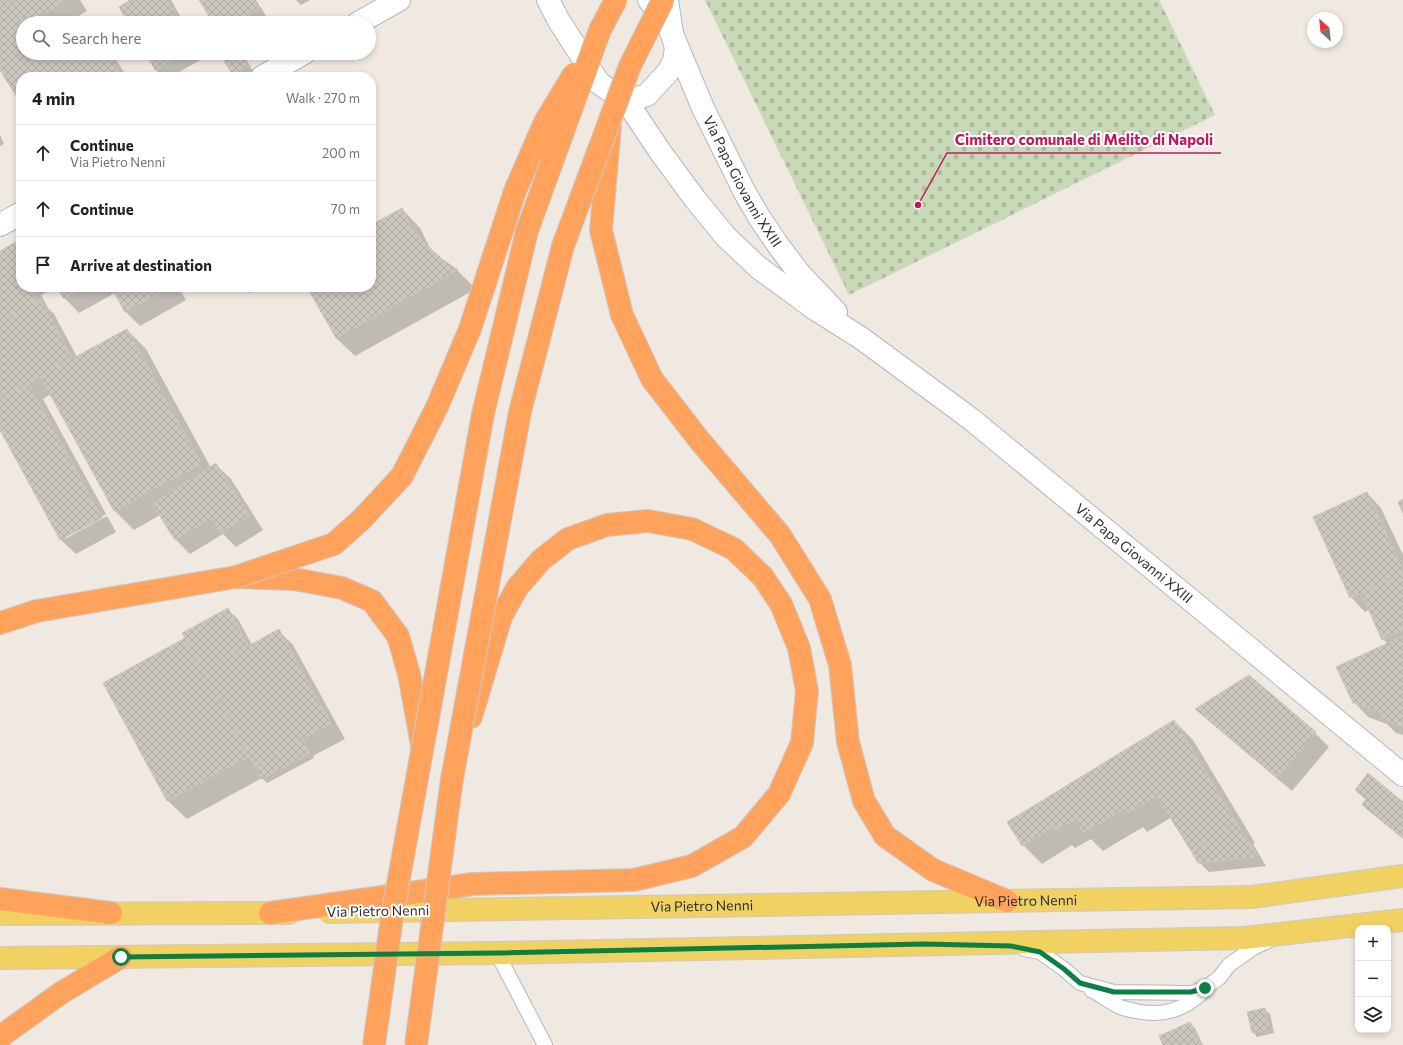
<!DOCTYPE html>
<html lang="en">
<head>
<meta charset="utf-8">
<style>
	:root { --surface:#fff; --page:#f2f2f2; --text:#202124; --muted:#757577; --line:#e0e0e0 }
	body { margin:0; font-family:Commissioner,sans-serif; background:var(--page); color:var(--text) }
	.controls { position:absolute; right:12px; bottom:12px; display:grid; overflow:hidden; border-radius:8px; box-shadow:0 2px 6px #0003 }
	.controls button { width:36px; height:36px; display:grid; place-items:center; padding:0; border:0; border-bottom:1px solid var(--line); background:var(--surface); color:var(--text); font:20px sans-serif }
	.compass { position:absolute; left:1307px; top:12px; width:36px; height:36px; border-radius:50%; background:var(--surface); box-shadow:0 2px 6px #0003; rotate:333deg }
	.stop { position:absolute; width:12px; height:12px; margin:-9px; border:3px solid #0b8043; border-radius:50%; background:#fff }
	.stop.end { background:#0b8043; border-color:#fff; box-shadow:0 1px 4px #0008 }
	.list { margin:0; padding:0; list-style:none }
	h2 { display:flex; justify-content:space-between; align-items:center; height:52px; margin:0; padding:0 16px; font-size:17px }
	h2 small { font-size:13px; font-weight:400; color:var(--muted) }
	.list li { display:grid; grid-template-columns:26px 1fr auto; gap:12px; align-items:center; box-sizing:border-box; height:56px; padding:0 16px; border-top:1px solid var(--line) }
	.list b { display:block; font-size:15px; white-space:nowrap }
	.list p { margin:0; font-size:13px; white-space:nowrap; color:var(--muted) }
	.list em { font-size:13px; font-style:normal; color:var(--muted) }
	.icon { flex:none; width:22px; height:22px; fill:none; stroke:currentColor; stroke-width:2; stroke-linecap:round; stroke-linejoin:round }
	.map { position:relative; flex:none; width:1403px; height:1045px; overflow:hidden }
	.search { position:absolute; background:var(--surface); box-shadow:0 2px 6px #0003; left:16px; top:16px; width:360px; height:44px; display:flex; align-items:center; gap:10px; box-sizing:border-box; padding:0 14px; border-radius:22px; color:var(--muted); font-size:15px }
	.panel { position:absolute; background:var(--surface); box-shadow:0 2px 6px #0003; left:16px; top:72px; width:360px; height:220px; border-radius:16px }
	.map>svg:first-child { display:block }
	.cemetery { fill:url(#cemetery-stones) }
	.shadow { fill:#0003 }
	.building { fill:url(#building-cross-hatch); stroke:#cbc5ba }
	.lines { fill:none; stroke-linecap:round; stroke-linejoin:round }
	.lane-casing { stroke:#b4b7c1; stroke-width:16 }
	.street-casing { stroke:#b4b7c1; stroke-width:24 }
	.primary-casing { stroke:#c9c9c9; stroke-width:24 }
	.highway-casing { stroke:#c9c9c9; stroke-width:24 }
	.lane { stroke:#fff; stroke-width:14 }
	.street { stroke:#fff; stroke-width:22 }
	.primary { stroke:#f2d163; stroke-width:22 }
	.highway { stroke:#ffa35c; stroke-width:22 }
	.highway-bridge-casing { stroke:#c9c9c9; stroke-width:24; stroke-linecap:butt }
	.highway-bridge { stroke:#ffa35c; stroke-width:22 }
	.route { stroke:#0b8043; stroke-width:5 }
	.labels { text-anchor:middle; stroke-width:4; stroke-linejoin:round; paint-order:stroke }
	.street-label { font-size:14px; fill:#2e2e2e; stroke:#fff }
	.leader { fill:none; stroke:#c2185b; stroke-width:1.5 }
	.callout-dot { fill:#c2185b; stroke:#fff; stroke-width:1.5 }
	.callout-label { font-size:15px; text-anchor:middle; font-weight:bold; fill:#c2185b; stroke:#fff; stroke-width:4; stroke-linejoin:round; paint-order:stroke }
</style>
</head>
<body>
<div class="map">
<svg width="1403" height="1045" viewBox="0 0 1403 1045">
	<defs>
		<pattern id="cemetery-stones" width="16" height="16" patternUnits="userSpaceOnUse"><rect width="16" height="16" fill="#c8d9b8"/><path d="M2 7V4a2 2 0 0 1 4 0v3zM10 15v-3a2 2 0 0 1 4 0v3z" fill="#acbb9e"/></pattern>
		<pattern id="building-cross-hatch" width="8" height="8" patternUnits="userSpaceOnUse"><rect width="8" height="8" fill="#cbc7bf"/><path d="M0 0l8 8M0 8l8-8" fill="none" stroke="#afaba4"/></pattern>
	</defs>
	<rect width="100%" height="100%" fill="#efe9e1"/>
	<!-- cemetery -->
	<path class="cemetery" d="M705,0H1159L1215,115L849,295Z"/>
	<!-- shadow -->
	<path class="shadow" d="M0,0H80L87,11L67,23H23V53H112L127,77H21V101L0,68Z
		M132,0H171L184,23H129Z
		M200,0H256L268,19L260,23H214Z
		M296,0H310L301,5Z
		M147,53H201L204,58L170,77H163L156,70Z
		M239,53L245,57L253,71L243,77H236L225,61Z
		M0,135L4,144L0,146Z
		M402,209L420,228L429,246L437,256L458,271L476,289L355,356L336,338L312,287H371V226Z
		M21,240V287H178L186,300L140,326L126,312L115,293L79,313L55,288L41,295L48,308L54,314L77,357L127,330L146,349L211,468L216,465L231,479L263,530L236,547L223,534L190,554L176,540L160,515L134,530L115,511L51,394L43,399L106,514L65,537V539L107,516L116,532L76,554L61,540L0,428V252Z
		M243,287H260L249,293Z
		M1367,493L1381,508L1403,555V735L1396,733L1387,724L1368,717L1354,702L1388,644L1383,639L1369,610L1365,612L1351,597Z
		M228,610L238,619L252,645L279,631L293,645L345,739L313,756L314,758L267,783L262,778L187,819L168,801L104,683L185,639Z
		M1197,709L1315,733L1329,747L1292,791L1211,723Z
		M1174,721L1193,740L1255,843L1253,844L1266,866L1209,872L1199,862L1172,817L1147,832L1143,827L1103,851L1091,839L1075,848L1072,845L1042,864L1023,845Z
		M1356,790L1403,803V839L1373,814L1363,805L1367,800Z
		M1265,1010L1270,1014L1274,1033L1257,1037L1253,1032Z
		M1190,1023L1195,1028L1203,1045H1165Z"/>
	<!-- building -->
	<path class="building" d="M0,0H8L23,24V53H107L122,77H60L58,74L53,77H21V97L18,99L0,70Z
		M8,0H67L39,17L43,23H23V24Z
		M130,0H167L181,23H128L119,7Z
		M199,0H254L259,9L235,23H213Z
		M85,17L89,23H75Z
		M145,53H186L155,70Z
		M237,53H242L249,66L233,75L224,61Z
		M402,208L411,226L423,242L442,259L458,270L336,338L308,289L311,287H371V225Z
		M21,239V287H31L36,298L35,302L0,322V251Z
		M57,287H85L64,299Z
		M111,287H170L125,312Z
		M40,299L72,358L40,376L41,377L0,400V322Z
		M127,329L201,464L114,511L40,376Z
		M29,385L102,518L60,540L0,430V400Z
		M216,463L249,515L221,533L211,518L175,540L152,504Z
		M1367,492L1403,570V574L1350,598L1313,517Z
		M1403,499V513L1398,502Z
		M1403,574V630L1382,640L1361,593Z
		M228,608L248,646L203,671L182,633Z
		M279,629L331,724L255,766L203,671Z
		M1403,636V727L1381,719L1383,714L1353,703L1336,667Z
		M185,638L249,757L167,801L103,683Z
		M1249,675L1316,732L1277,777L1195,709Z
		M1174,720L1237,824L1191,851L1157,796L1128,813L1125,808L1083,833L1075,819L1056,830L1054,827L1022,846L1007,822Z
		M303,740L310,753L262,779L255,766Z
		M1368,773L1403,802V838L1362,805L1366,799L1355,790Z
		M1237,824L1258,857L1198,863L1191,851Z
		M1265,1008L1270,1029L1252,1033L1247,1012Z
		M1190,1022L1201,1045H1163L1159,1036Z"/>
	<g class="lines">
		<defs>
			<path id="lane" d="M1024,949L1040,952L1064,969L1080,983L1114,992L1191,993L1205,988L1219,978L1229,965L1253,948L1270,940
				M497,953L545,1045
				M1091,990C1101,995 1110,1002 1120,1007C1125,1009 1131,1010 1136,1011C1163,1017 1184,1010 1204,991"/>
			<g id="street">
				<path d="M548,0L559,21L599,83L620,98L631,100L647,95L668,72L674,61L676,48L672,34L665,20L649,0"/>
				<path id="s1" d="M667,0L672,34L703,108L744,191L759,217L778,245L799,273L836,312"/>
				<path d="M358,23L399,0"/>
				<path d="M262,77L304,53"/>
				<path id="s2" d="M625,99L661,153L695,199L726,237L759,268L815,309L861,338L971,419L1403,775"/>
				<path d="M0,225L21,213"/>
			</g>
			<g id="primary">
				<path id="s3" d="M330,912L1252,897L1403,876"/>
				<path d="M0,914L289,913"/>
				<path d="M0,958L497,953L1244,938L1403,920"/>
			</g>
			<path id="highway" d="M610,126L601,230L622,315L652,379L700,441L780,535L820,599L840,665L848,742L864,801L885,836L933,870L1007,901
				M0,623L37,611L236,577L294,579L342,588L372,601L398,636L409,674L422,745
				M0,899L111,913
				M270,913L473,884L634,880L692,866L743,837L779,794L802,743L807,691L799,648L781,604L763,577L734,549L692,529L648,521L607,525L568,539L541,560L517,588L501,617L471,717
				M0,1038L4,1034L61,993L121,957"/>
		</defs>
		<!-- lane casing -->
		<use href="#lane" class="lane-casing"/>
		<!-- street casing -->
		<use href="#street" class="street-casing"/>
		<!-- primary casing -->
		<use href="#primary" class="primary-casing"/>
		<!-- highway casing -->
		<use href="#highway" class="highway-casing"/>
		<!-- lane -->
		<use href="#lane" class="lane"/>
		<!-- street -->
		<use href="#street" class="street"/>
		<!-- primary -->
		<use href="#primary" class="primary"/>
		<!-- highway -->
		<use href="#highway" class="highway"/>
		<defs>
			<path id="highway-bridge" d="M236,577L334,544L362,519L402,476L437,407L470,329L515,191L545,122L574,74
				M374,1045L392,917L483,414L527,231L600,30L616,0
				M416,1045L452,779L520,412L563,246L630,66L663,0"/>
		</defs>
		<!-- highway-bridge casing -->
		<use href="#highway-bridge" class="highway-bridge-casing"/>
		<!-- highway-bridge -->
		<use href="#highway-bridge" class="highway-bridge"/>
	</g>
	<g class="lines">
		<!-- route -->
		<path class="route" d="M121,957L497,953L924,944L1011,946L1040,952L1064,969L1080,983L1114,992H1191L1205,988"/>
	</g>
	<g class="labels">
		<!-- street labels -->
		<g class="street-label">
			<text dy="5" stroke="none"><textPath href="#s1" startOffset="198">Via Papa Giovanni XXIII</textPath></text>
			<text dy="5" stroke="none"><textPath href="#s2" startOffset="688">Via Papa Giovanni XXIII</textPath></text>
			<text dy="5" stroke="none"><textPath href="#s3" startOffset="696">Via Pietro Nenni</textPath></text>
			<text dy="5" stroke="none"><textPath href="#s3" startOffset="372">Via Pietro Nenni</textPath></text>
			<text transform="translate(378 911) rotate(-1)" y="5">Via Pietro Nenni</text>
		</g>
	</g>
	<!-- callouts -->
	<path class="leader" d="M918 205L947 153H1221"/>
	<circle class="callout-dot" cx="918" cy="205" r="4"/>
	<g class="callout-label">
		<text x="1084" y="145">Cimitero comunale di Melito di Napoli</text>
	</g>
</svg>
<div class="controls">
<button>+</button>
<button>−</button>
<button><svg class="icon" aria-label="layers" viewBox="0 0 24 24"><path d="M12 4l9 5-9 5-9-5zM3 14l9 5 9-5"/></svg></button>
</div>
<svg class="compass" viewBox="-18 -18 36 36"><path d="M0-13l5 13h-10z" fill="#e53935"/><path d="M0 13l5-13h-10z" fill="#757577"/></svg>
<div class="stop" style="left:121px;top:957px"></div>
<div class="stop end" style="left:1205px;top:988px"></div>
<div class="search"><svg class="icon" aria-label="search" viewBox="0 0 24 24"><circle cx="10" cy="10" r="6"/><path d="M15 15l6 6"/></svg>Search here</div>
<section class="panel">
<h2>4 min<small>Walk · 270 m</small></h2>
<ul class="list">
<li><svg class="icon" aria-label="ahead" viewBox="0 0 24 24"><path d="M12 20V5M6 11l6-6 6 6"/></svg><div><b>Continue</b><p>Via Pietro Nenni</p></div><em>200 m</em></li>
<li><svg class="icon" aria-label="ahead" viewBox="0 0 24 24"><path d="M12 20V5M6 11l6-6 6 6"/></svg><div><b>Continue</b></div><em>70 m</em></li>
<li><svg class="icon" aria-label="arrive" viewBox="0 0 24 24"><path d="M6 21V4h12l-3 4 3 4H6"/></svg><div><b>Arrive at destination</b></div></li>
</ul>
</section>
</div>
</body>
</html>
